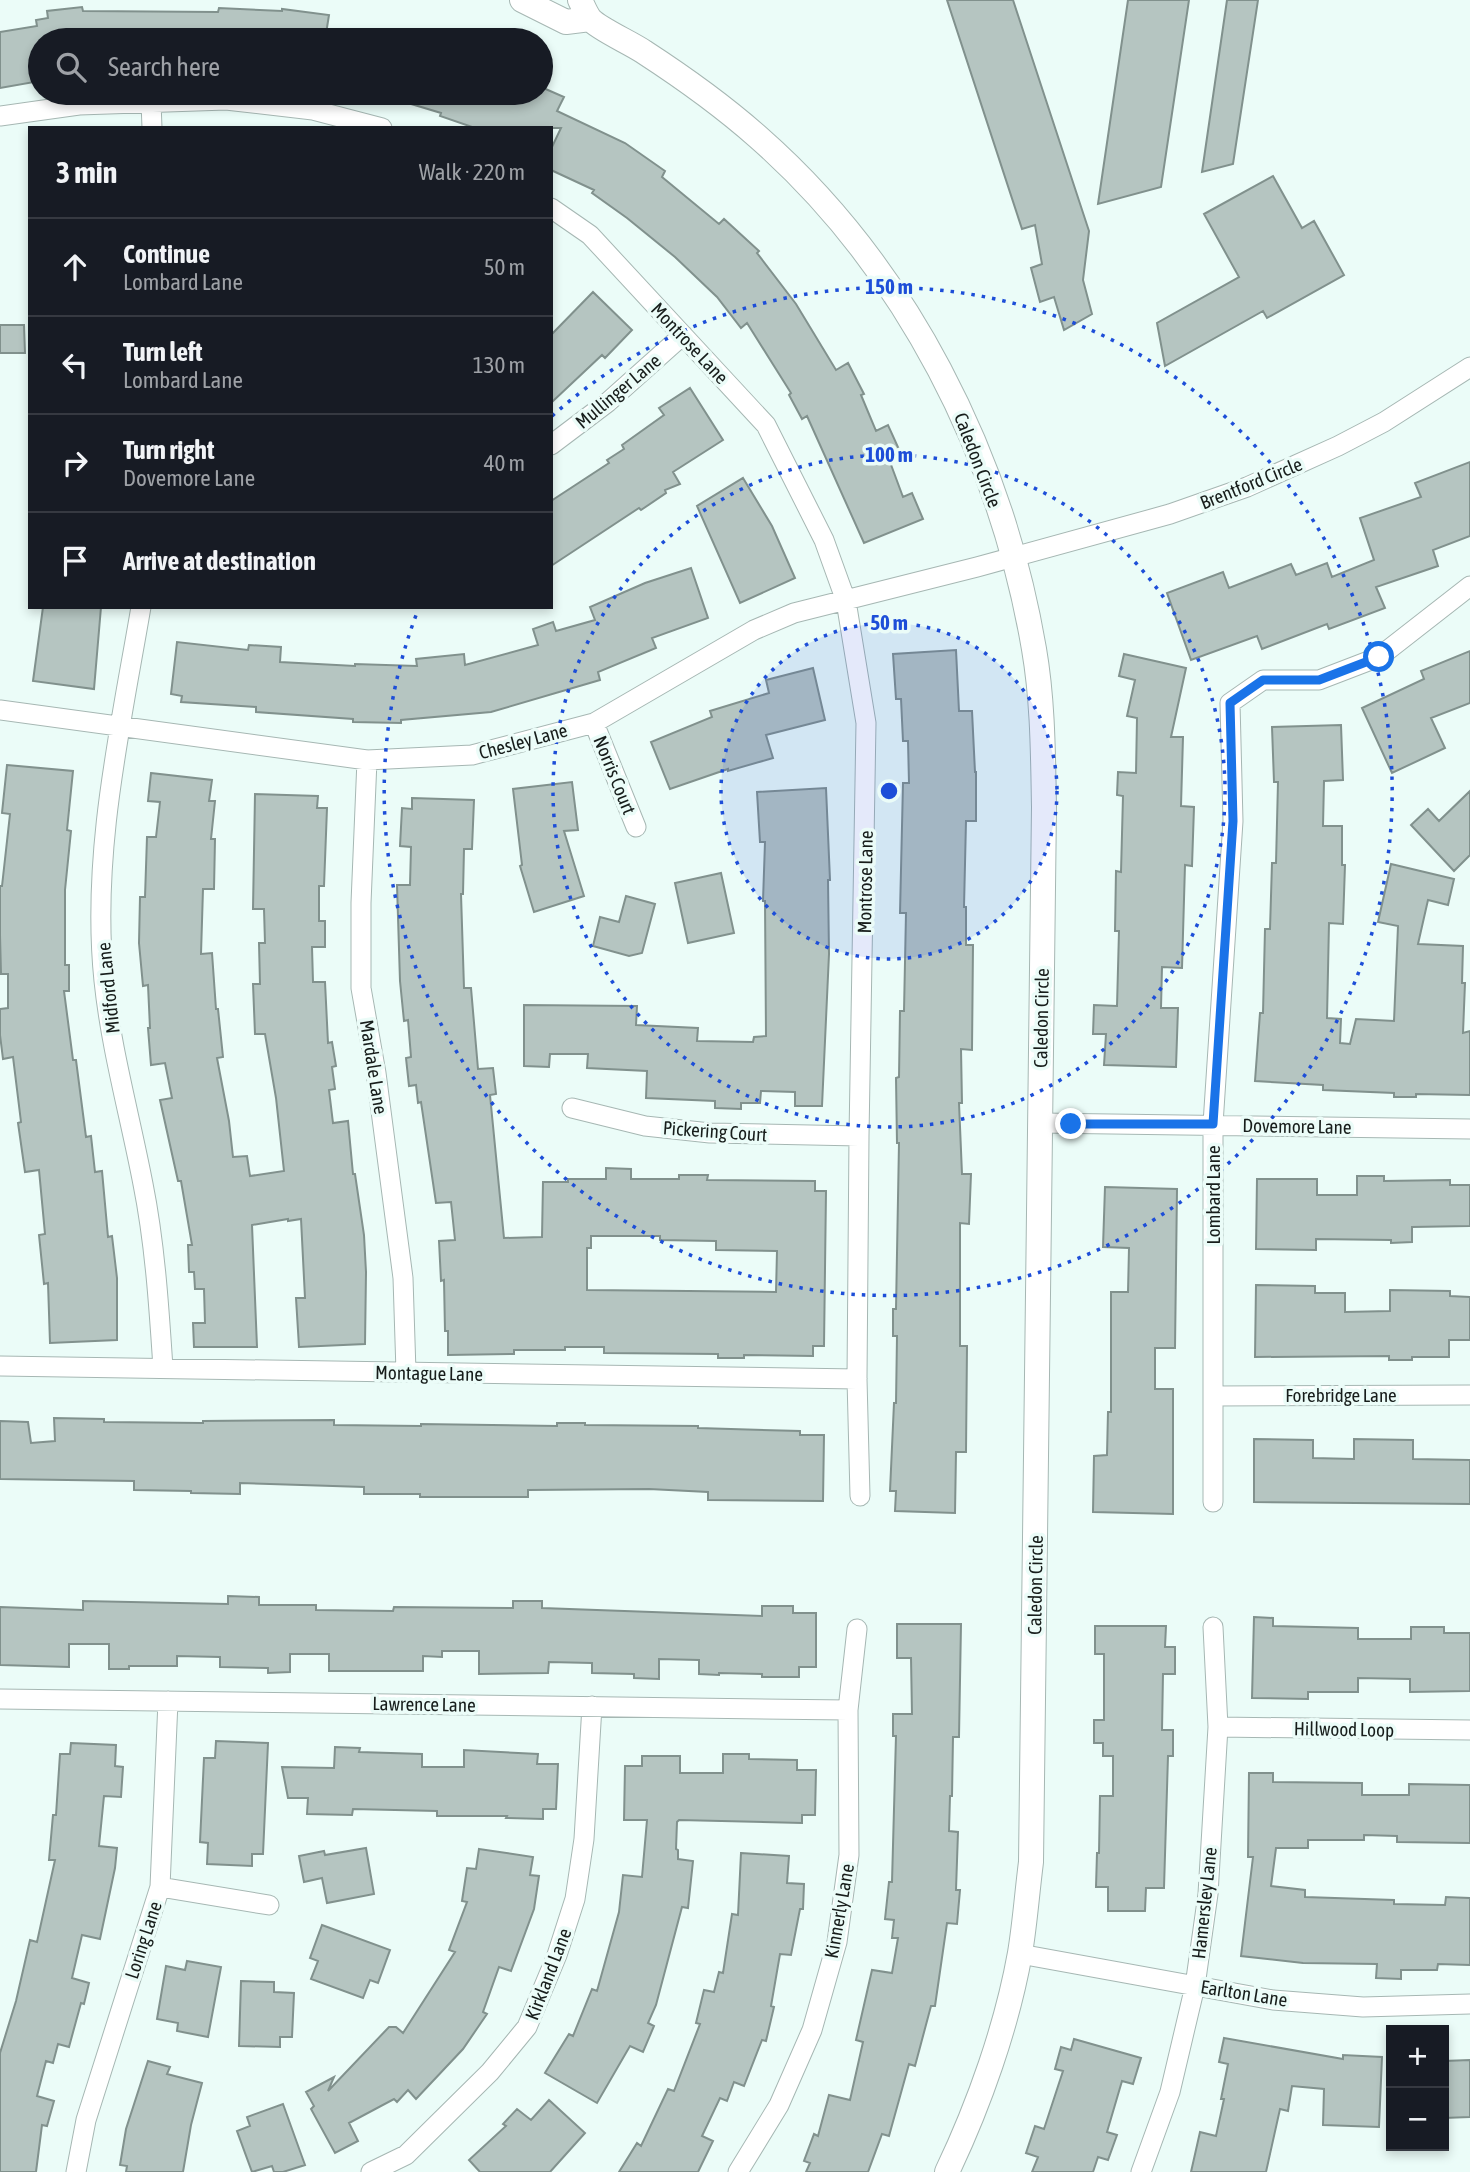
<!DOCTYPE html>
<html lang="en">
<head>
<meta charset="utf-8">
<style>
	:root { --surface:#171b24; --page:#242831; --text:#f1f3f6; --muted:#9ea1a6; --line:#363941 }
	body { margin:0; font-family:"Asap Condensed",sans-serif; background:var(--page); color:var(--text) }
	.controls { position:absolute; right:21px; bottom:21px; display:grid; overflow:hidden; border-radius:0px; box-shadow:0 4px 10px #0003 }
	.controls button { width:63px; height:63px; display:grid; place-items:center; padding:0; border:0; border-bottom:2px solid var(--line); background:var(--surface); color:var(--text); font:35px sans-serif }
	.stop { position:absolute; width:21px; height:21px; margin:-16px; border:5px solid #1a73e8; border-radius:50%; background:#fff }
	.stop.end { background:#1a73e8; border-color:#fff; box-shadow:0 2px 7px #0008 }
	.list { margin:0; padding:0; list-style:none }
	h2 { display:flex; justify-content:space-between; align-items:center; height:91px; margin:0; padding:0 28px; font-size:30px }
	h2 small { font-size:23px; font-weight:400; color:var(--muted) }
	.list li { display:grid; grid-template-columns:46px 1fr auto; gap:21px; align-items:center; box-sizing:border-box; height:98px; padding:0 28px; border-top:2px solid var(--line) }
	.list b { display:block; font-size:26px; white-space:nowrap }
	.list p { margin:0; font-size:23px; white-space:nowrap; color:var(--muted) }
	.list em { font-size:23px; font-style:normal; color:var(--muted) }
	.icon { flex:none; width:38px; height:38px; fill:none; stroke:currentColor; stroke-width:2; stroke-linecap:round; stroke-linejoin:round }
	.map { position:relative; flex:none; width:1470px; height:2172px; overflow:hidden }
	.search { position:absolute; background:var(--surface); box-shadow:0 4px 10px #0003; left:28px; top:28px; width:525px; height:77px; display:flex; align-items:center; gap:18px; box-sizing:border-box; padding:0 24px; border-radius:38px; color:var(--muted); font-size:26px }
	.panel { position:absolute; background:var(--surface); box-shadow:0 4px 10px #0003; left:28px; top:126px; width:525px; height:483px; border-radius:0px }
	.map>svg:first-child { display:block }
	.building { fill:#b5c5c1; stroke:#81918d; stroke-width:2; fill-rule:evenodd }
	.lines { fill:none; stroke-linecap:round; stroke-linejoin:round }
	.minor-casing { stroke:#a6b7b3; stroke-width:21 }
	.tertiary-casing { stroke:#a6b7b3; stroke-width:26 }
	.minor { stroke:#fff; stroke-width:19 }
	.tertiary { stroke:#fff; stroke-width:24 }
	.route { stroke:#1a73e8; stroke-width:9 }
	.ring { fill:none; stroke:#1d4ed8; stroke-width:3.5; stroke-dasharray:3.5 7 }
	.labels { text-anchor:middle; stroke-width:7; stroke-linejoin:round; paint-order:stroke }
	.street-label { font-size:19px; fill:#171d1b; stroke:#ebfcf8 }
	.centre { fill:#1d4ed8; stroke:#ebfcf8; stroke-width:3.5 }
	.ring-label { font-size:21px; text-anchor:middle; font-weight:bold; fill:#1d4ed8; stroke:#ebfcf8; stroke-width:7; stroke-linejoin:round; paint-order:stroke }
</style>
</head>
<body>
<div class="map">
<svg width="1470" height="2172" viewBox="0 0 1470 2172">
	<rect width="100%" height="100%" fill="#ebfcf8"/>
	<!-- building -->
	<path class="building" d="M947,0H1013L1089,231L1083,280L1092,314L1064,330L1054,297L1040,302L1031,268L1042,264L1035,225L1022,229Z
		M1128,0H1189L1161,187L1098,204Z
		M1227,0H1258L1233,164L1202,172Z
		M82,7L83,11L218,12L219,8L282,11V9L329,15L325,40H40V81L0,88V32L37,26L36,20L48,18L47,11Z
		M541,87L564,97L557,111L625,143L665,171L662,177L719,224L724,219L759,251L757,253L796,304L836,370L848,363L864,394L861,395L876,431L888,425L902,456L890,462L903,497L912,493L923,519L864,543L807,416L802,419L789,395L791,393L747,323L741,328L717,297L675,257L627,218L592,193L594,190L551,170V149L561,128H475L440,116L441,113L388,97L389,93H541Z
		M1273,176L1302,228L1314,221L1344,275L1267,318L1263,311L1165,366L1157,323L1239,277L1204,214Z
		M593,292L632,330L605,358L602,355L551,403V335Z
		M0,325H24L25,353H0Z
		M690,388L723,440L673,472L680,484L665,490L666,493L641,510L639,508L551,566V501L609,463L607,460L624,449L622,445L664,415L659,408Z
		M1470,462V536L1433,550L1438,566L1376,587L1385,608L1329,629L1327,624L1262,649L1257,636L1191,660L1167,593L1223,572L1229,588L1291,564L1296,575L1327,563L1332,577L1374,560L1360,518L1421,497L1415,483Z
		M743,478L772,526L795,578L740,603L697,506Z
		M691,568L708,618L652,638L656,648L598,672L600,680L491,712L401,720V723L353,722V719L256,712V707L181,702L182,696L171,694L177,642L248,650L249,645L281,647L280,662L355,666V664L417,666L416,659L464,654L465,665L538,645L533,629L553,622L556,631L595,620L590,607L645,583Z
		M43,607H101L94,689L33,681Z
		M956,650L959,711H972L975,772H976V821H966L964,907H966V945H973L972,1050L961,1049L962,1103H959L962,1174H971L969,1224L960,1223V1346H967L966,1452H956L955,1513L895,1511L896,1491H890L894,1403H896L897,1336H893V1309H896L899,1143H897L896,1078L899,1077L900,1011H904L906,913H900L903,783H909L908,741H903L901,699H896L893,654Z
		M1470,651V703L1431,718L1445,748L1392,773L1362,708L1424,679L1421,671Z
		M1124,654L1186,668L1171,737H1183L1181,806L1194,807L1192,866L1185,865L1182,968L1162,967L1161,1008H1178L1176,1067L1104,1065L1106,1034H1093L1094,1005L1117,1006L1119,931H1115L1116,871L1121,872L1123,796L1117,795L1118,772L1136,773L1137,718L1127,716L1135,680L1119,676Z
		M813,668L825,720L766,735L773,758L728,771V769L670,789L651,742L712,717L710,711L769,693L766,680Z
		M1341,725L1343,780L1324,781L1323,826H1342V865H1345L1343,924L1329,923L1327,1018L1341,1019L1340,1043L1350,1044L1356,1019L1394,1021L1398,926L1378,922L1391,864L1454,879L1448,905L1428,900L1418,944L1463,946L1462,983H1465L1463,1033L1470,1031V1095L1416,1094V1097H1394V1093L1323,1090V1085L1255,1081L1260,1013H1263L1265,929H1270L1272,863H1276L1278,782H1274L1272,727Z
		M7,765L73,771L67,830L71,831L65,890V965H69V991H64L73,1060H76L86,1137L91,1136L95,1172L102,1171L108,1237L112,1236L117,1278V1340L50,1343L48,1283L44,1284L39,1235L45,1234L39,1170L25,1172L18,1123L21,1122L13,1057L3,1059L0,1035V1009L8,1008V974H1L0,935V886H2L10,814L2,813Z
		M151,773L212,780L209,801H215L211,839H215L214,889H203L201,954L212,953L216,1009H218L223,1057L217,1058L229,1121L233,1157L247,1156L250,1176L284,1171L276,1098L265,1034H255L253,984H260L259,943H265L264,909H253L255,794L318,796L317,808H327L324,886H319V921H325V947H312L313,982H325L328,1043L332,1042L336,1066L332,1067L335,1089L329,1090L333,1123L348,1121L353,1174H355L364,1235L366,1272L365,1344L299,1347L296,1298H305L301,1219L288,1221V1219L252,1225L257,1347H194L193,1323H205L204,1289H195L194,1272H189L188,1245H192L181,1181H178L160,1100L172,1098L165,1063L151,1065L148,1028H150L148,985L143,986L139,943L140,897H145L147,837H156L160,802L148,801Z
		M572,782L578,830L564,831L584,896L534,912L520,866L522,865L513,789Z
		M826,788L830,880H828L829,954L822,1106H795V1092L761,1091L760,1103H741V1109L715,1108V1101L646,1098L647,1071L587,1068L588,1054H550L549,1067L524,1066V1005L637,1006L636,1025L698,1028L697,1041L753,1042L754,1037L766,1036L765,901H763L765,842H760L757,792Z
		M1470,791V855L1454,871L1411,825L1428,809L1439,821Z
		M412,798L474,800L472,849H464L463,894H461L464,988H471L478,1069L493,1068L496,1094L490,1095L504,1238L542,1237L543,1182H568V1179H606V1168L631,1169V1179H679V1175H708L707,1180L815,1181V1191H826L824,1346H813V1356L744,1355V1358H718V1354L604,1353V1347H565V1350H514V1354L448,1355V1331H445L444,1280L441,1281L439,1241L455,1240L451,1202L436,1203L421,1102L418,1103L416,1085L409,1086L406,1058L411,1057L408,1020L404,1021L400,981L397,885H410L411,847L400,846L402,808L412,809ZM591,1236H660V1240L716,1241V1250L777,1251L776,1292L587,1290V1248H591Z
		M721,873L734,933L688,943L675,883Z
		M626,896L655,904L642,953L629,956L593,946L600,917L619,922Z
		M1357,1176H1384V1181L1450,1180V1185H1470V1226L1412,1227V1242L1391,1243V1240L1316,1239V1250L1256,1249L1257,1179H1317V1195H1357Z
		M1105,1187L1177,1189L1175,1348H1155V1389H1173V1514L1093,1512L1094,1456L1107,1455L1108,1412H1111V1292H1128L1129,1248L1103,1247Z
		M1256,1285L1315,1286V1293H1345V1312L1390,1311V1290L1450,1291V1296L1470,1297V1340H1449V1357H1412V1360H1389V1356L1255,1357Z
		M54,1418L104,1419V1422L203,1423V1421L334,1420V1425L421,1426V1424L557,1426V1423H585V1425L698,1426V1428L800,1431V1435H824L823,1501L708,1500V1492L649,1489L528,1490V1497H420V1494H364V1487L240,1483V1494L191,1493V1491L134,1490V1481L0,1479V1421L28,1422L31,1443L55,1441Z
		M1254,1439L1313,1440V1458L1354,1459V1439L1413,1440V1459L1470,1460V1504L1254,1502Z
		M228,1596L259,1597V1605H316V1610L393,1611L394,1607L513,1608V1601H542V1608L762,1616V1606H793V1613H816V1667H799V1677H762V1674L719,1673V1675L699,1674V1660L659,1659V1679L634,1678V1674L592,1673V1663L549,1662L548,1673L479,1674V1651H442V1657L423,1656V1671H329V1654H290V1672L268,1673V1668L220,1667V1657L177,1656V1666H129V1669H109V1644H69V1667L0,1665V1607L83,1610V1601L228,1604Z
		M1254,1617L1273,1618V1626L1358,1628V1639H1411V1627H1444V1633H1470V1691L1410,1692V1679L1358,1678V1692H1308V1699L1252,1698Z
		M897,1624H961L959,1737H953L952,1796H950L949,1831L958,1832L956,1890H960L957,1924L947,1923L935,2006H931L915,2066L909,2064L889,2136L882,2134L868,2172H806L810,2163L804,2161L814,2134L818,2136L829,2095L850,2100L863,2042L856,2040L872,1970L892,1973L898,1938H892L894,1920L885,1919L889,1882H892L896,1736H893V1714H912L911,1658H897Z
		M1095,1626H1166L1165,1647H1175V1674H1163L1162,1730H1173V1756H1168L1164,1888H1146L1145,1911H1108V1887H1096L1097,1853H1099L1100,1796H1113V1756H1103V1743H1094V1720H1104V1654H1095Z
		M216,1741L268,1743L263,1854H252V1866L207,1864L208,1843L200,1842L204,1758H215Z
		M71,1743L116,1745L115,1766L123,1767L121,1797L104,1796L99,1846L117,1848L115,1868L100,1939L82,1935L72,1978L89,1983L84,2004L81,2003L69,2047L58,2044L53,2063L46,2061L37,2096L54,2101L47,2126L42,2125L36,2172H0V2053L16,2001L30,1940L37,1942L55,1860H49L53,1815H56L60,1754H70Z
		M335,1747L360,1748L359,1752L422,1754V1767H464V1750L538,1754L537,1764H558L556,1809H543V1819L506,1818L507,1816H437V1811L353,1809L352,1815L307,1814L308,1798H288L282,1767L334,1768Z
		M723,1754H749V1759L797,1760V1770H816L815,1815H802V1823L679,1820L677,1822L676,1849L678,1850V1859L693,1861L688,1908L682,1907L656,2005L648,2023L654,2026L643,2052L630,2046L597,2103L545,2073L569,2034L573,2036L592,1989L597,1991L619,1912L623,1875L642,1877L647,1820H624L625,1766H642V1756H680V1773H723Z
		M1249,1773H1273V1782L1362,1783V1795H1409V1784L1470,1785V1843L1397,1842V1836L1364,1835V1840H1308V1848H1276L1271,1886L1305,1890V1897L1394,1900V1904L1445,1905L1446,1897L1470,1898V1965L1438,1964L1437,1970H1401V1979L1376,1978L1377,1964L1303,1963L1241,1956L1253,1857H1248Z
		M366,1848L374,1894L327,1903L322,1878L304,1882L299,1856L324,1851L325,1855Z
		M479,1849L533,1857L530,1875L539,1876L534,1909L511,1971L499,1967L483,2012L487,2014L463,2049L416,2099L408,2090L397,2102L394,2099L349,2123L358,2141L335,2153L311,2109L314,2106L306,2092L334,2077L328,2091L389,2027H396L403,2033L455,1952L449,1950L467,1902L462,1901L467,1868L476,1869Z
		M741,1853L789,1856L787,1883L804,1884L803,1909H800L791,1955L780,1954L771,2006L774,2007L766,2041L762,2040L744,2086L734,2082L727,2101L720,2098L702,2136L713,2141L698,2172H619L637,2143L641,2146L668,2089L674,2091L700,2024L696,2023L704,1990L714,1992L719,1972L723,1973L732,1914L738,1915Z
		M322,1925L390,1950L378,1983L370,1980L363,1998L311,1979L318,1961L310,1958Z
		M187,1961L221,1967L208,2037L177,2031L178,2023L157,2019L166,1966L185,1970Z
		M241,1981L274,1982V1992L294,1993L292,2037H280V2047L239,2046Z
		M1224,2038L1343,2059V2055L1382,2057L1379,2127L1323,2125L1324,2089L1292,2086L1288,2111L1280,2109L1266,2172H1191L1200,2132L1216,2136L1224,2099H1221L1228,2064L1219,2062Z
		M1074,2039L1141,2058L1133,2084L1122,2081L1107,2132L1117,2135L1108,2160L1098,2157L1093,2172H1032L1038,2157L1026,2153L1035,2126L1044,2129L1063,2071L1055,2069L1061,2047L1071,2050Z
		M1470,2060V2117L1444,2118V2061Z
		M148,2061L170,2067L167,2074L202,2083L191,2125L183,2172H126L127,2166L120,2165L126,2129Z
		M549,2100L585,2133L550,2172H480L469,2160L506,2126L503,2124L517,2109L531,2120Z
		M283,2104L305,2165L283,2172H274L272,2166L252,2172L237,2131L250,2126L247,2117Z"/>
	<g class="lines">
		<defs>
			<path id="minor" d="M151,102L152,128
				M0,116L79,105L226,100L313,110L382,128
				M551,208L590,235L766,425L824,540L846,601L866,723L859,1136L857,1379L860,1496
				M551,445L608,402L683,335
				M141,607C120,730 91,856 104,981C111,1049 130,1116 143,1184C155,1244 159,1307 163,1368
				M0,710L367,760L472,755L594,723L754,630L794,613L977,567L1170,514L1247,487L1338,446L1384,422L1470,367
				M594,723L636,827
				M367,760L361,903V988L376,1073L403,1278L406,1372
				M572,1108L645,1126L710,1133L859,1136
				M1040,1123L1470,1129
				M0,1366L857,1379
				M1213,1396L1470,1395
				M1213,1502V1124L1233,821L1230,703L1263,680H1319L1379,657L1470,586
				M0,1699L848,1710
				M1218,1727L1470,1730
				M160,1887L269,1905
				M1020,1954L1273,2000L1363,2007L1470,2004
				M76,2172L86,2120L160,1887L168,1701
				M371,2172L406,2155L490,2072L527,2027L557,1955L575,1899L584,1839L592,1706
				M738,2172L779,2105L812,2030L837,1942L849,1855L848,1710L857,1629
				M1141,2172L1170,2092L1195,1986L1208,1894L1218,1727L1213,1627"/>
			<path id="tertiary" d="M522,0L566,22L590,19
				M580,0C583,6 586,14 590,19C599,29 631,43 644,52C684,78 723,106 758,137C907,268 1001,456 1034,649C1043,701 1043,755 1044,807L1031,1862C1027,1893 1025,1923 1020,1953C1007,2026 979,2105 947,2172"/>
		</defs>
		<!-- minor casing -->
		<use href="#minor" class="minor-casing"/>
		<!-- tertiary casing -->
		<use href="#tertiary" class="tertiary-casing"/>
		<!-- minor -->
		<use href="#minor" class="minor"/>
		<!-- tertiary -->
		<use href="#tertiary" class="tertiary"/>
	</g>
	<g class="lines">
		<!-- route -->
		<path class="route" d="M1071,1124H1213L1233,821L1230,703L1263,680H1319L1379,657"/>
	</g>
	<!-- distance rings -->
	<circle cx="889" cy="791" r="168" fill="#1d4ed8" fill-opacity=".12"/>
	<g class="ring">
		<circle cx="889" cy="791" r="168"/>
		<circle cx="889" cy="791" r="336"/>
		<path d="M552 416A504 504 0 1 1 418 610"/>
	</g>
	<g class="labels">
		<!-- street labels -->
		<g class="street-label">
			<text transform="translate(690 343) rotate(47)" y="7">Montrose Lane</text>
			<text transform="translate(618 391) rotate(-40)" y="7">Mullinger Lane</text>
			<text transform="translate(978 460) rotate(69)" y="7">Caledon Circle</text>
			<text transform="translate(1251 483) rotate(-22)" y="7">Brentford Circle</text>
			<text transform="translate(523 741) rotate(-15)" y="7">Chesley Lane</text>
			<text transform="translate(615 775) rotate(68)" y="7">Norris Court</text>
			<text transform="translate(865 882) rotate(-89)" y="7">Montrose Lane</text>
			<text transform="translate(108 988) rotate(-96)" y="7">Midford Lane</text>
			<text transform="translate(1041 1018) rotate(-89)" y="7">Caledon Circle</text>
			<text transform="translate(374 1067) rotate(81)" y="7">Mardale Lane</text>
			<text transform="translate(1297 1126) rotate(1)" y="7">Dovemore Lane</text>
			<text transform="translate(715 1131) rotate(4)" y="7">Pickering Court</text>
			<text transform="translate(1213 1195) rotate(-90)" y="7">Lombard Lane</text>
			<text transform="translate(429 1373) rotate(1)" y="7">Montague Lane</text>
			<text x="1341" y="1402">Forebridge Lane</text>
			<text transform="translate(1035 1585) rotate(-89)" y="7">Caledon Circle</text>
			<text transform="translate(424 1704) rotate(1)" y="7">Lawrence Lane</text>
			<text transform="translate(1344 1729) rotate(1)" y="7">Hillwood Loop</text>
			<text transform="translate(1204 1903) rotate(-84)" y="7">Hamersley Lane</text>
			<text transform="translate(839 1911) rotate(-80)" y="7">Kinnerly Lane</text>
			<text transform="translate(143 1940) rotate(-72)" y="7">Loring Lane</text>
			<text transform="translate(548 1974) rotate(-69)" y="7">Kirkland Lane</text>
			<text transform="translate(1244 1993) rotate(9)" y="7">Earlton Lane</text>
		</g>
	</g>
	<circle cx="889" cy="791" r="10" class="centre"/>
	<g class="ring-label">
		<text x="889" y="294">150 m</text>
		<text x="889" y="462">100 m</text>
		<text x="889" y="630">50 m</text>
	</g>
</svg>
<div class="controls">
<button>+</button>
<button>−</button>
</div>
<div class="stop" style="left:1379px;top:657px"></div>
<div class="stop end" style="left:1071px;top:1124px"></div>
<div class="search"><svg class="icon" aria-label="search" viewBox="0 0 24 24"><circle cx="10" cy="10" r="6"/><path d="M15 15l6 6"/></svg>Search here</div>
<section class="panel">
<h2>3 min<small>Walk · 220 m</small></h2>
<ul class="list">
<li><svg class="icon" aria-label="ahead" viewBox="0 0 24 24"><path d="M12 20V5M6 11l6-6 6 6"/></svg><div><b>Continue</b><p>Lombard Lane</p></div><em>50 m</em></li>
<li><svg class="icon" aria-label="left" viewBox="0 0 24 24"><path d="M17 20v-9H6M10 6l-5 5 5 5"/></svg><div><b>Turn left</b><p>Lombard Lane</p></div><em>130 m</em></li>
<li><svg class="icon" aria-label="right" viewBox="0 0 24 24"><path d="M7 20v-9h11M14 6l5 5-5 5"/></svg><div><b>Turn right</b><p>Dovemore Lane</p></div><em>40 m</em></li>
<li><svg class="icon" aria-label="arrive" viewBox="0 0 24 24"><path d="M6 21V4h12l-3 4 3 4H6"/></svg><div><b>Arrive at destination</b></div></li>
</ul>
</section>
</div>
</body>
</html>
